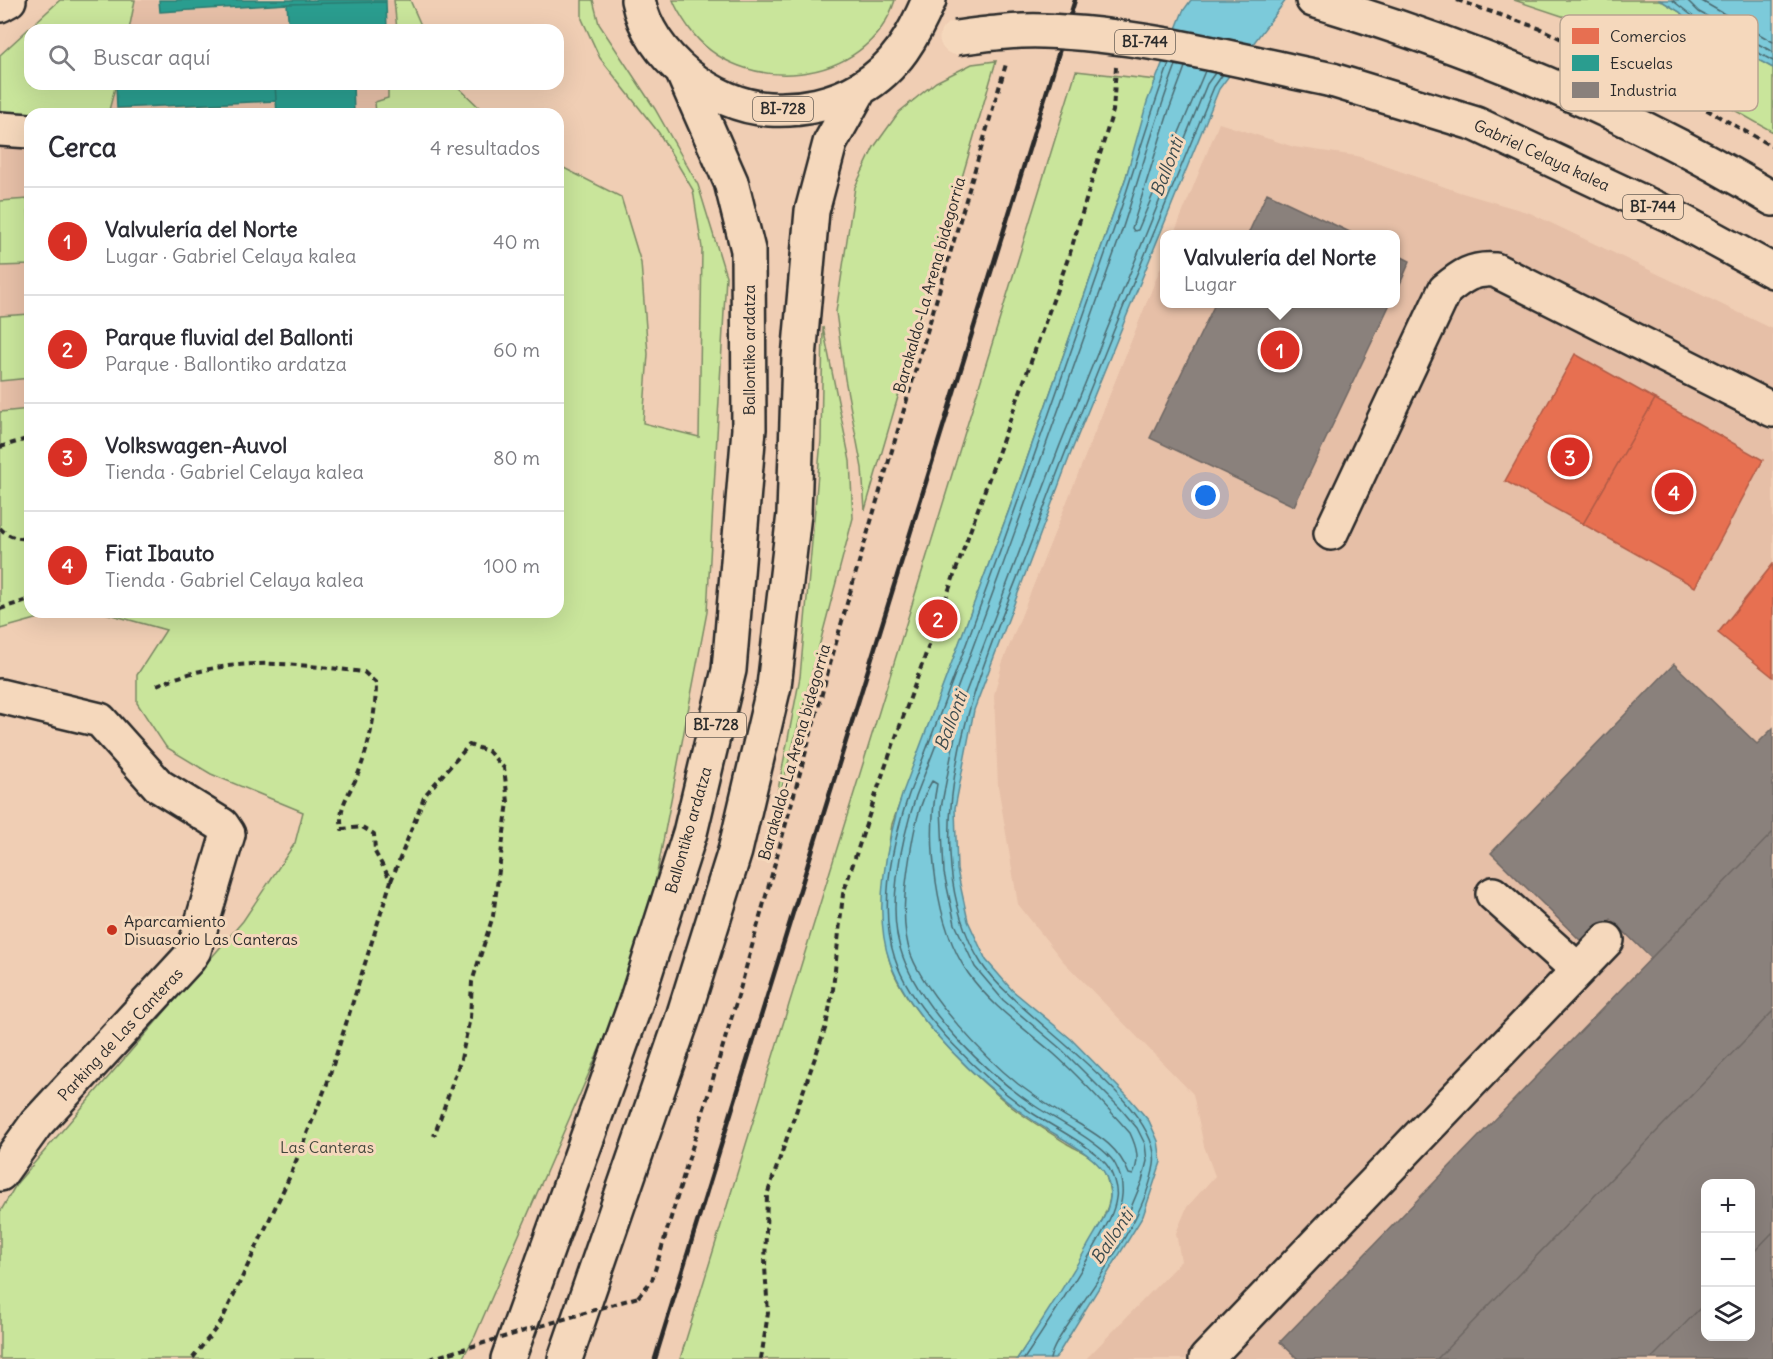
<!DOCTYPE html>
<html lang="es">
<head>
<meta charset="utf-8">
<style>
	:root { --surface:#fff; --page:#f2f2f3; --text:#2b2b33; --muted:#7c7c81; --line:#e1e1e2; --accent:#d93025 }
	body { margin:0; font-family:Delius,sans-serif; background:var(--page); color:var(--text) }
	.controls { position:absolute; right:18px; bottom:18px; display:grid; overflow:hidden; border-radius:12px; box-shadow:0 6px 24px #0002 }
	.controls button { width:54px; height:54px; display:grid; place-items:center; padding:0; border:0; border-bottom:2px solid var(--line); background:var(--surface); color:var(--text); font:30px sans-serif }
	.you { position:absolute; left:1206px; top:496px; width:21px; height:21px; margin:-15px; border:4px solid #fff; border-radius:50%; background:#1a73e8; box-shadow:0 0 0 9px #1a73e833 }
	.badge { display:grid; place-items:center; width:39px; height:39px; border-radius:50%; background:var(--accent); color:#fff; font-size:20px; font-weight:700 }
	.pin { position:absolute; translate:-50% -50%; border:3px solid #fff; box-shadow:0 2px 6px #0006 }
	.popup { position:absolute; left:1160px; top:230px; width:240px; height:78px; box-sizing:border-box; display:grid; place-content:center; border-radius:12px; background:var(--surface); filter:drop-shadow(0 2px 4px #0005); font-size:20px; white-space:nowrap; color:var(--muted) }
	.popup b { font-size:22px; color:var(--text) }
	.popup::after { content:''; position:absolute; left:50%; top:100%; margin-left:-12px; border:12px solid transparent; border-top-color:var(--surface) }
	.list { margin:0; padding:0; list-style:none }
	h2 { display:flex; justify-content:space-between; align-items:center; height:78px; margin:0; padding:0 24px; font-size:26px }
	h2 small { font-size:20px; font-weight:400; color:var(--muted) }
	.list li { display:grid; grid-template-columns:39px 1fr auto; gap:18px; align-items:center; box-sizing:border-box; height:108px; padding:0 24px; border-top:2px solid var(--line) }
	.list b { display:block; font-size:22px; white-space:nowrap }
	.list p { margin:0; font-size:20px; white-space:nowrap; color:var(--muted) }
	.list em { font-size:20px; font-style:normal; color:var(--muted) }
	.icon { flex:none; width:33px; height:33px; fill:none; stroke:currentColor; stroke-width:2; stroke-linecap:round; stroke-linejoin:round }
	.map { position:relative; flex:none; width:1773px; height:1359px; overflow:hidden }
	.search { position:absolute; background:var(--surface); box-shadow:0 6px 24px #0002; left:24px; top:24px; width:540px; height:66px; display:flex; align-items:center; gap:15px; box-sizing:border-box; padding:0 21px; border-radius:18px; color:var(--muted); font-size:22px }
	.panel { position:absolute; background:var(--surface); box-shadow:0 6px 24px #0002; left:24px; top:108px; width:540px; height:510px; border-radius:18px }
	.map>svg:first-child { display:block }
	.built { fill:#e6bfa7; fill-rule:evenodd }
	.green { fill:#c9e59b; stroke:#7a8863; stroke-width:1.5 }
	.water { fill:#7ccada; stroke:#5c8a94; stroke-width:1.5 }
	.shops { fill:#e76f51; stroke:#af5b46; stroke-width:1.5 }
	.schools { fill:#2a9d8f; stroke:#2a7b71; stroke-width:1.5 }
	.industry { fill:#8a817c; stroke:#6e6764; stroke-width:1.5 }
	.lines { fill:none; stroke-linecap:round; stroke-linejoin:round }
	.shore { stroke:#4b6b71; stroke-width:1.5 }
	.minor-casing { stroke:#2b2b2b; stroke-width:38 }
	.major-casing { stroke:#2b2b2b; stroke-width:38 }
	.path { stroke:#2b2b2b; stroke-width:4; stroke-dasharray:6 4.5; stroke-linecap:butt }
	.minor { stroke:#f5d8bc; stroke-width:33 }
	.major { stroke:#f5d8bc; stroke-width:33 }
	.rail { stroke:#2b2b2b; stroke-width:4.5 }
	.major-bridge-casing { stroke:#2b2b2b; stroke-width:38; stroke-linecap:butt }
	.path-bridge { stroke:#2b2b2b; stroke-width:4; stroke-dasharray:6 4.5; stroke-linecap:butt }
	.major-bridge { stroke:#f5d8bc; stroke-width:33 }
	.poi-dot { fill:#c8321e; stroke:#f5d8bc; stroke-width:2 }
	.labels { text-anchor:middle; stroke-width:6; stroke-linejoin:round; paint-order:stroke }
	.shield { fill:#f5d8bc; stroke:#685f56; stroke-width:1.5 }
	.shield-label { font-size:15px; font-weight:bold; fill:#2b2b2b }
	.street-label { font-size:16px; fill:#2b2b2b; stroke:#f5d8bc }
	.poi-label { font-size:16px; fill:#2b2b2b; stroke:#f5d8bc; text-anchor:start }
	.park-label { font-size:16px; fill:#43473c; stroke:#f5d8bc }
	.water-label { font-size:18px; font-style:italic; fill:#3b4b4e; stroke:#f5d8bc }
	.key { fill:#f5d8bc; stroke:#b8a490; stroke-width:1.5 }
	.key-label { font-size:16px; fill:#2b2b2b }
</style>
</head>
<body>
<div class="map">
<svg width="1773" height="1359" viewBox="0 0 1773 1359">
	<rect width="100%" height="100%" fill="#f0ceb4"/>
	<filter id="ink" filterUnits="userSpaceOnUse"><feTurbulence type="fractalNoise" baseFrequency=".0167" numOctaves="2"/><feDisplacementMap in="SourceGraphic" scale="12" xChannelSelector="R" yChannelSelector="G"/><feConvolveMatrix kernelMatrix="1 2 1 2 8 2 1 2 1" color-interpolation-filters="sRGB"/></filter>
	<g filter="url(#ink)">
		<!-- built -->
		<path class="built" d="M60,0H394L397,30H30V84H402L405,114H30V418L0,422V55Z
			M1219,123L1294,147L1357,156L1459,192L1530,213L1773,329V1359H1086L1181,1261L1176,1233L1187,1207L1215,1176L1204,1146L1193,1094L1062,960L1018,904L998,786L994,695L1002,664L1164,259V304H1396V234H1174ZM1706,1184H1750V1336H1706Z"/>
		<!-- green -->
		<path class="green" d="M60,0H135L129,30H30V84H116L108,114H30V122L0,120V55Z
			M394,0H410L423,30H397Z
			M582,0H593L599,24L655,109L698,185L726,276L707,612L642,951L475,1336L462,1359H0V1212L17,1183L243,921L295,843L303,812L211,774L166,747L137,703V675L166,630L101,612H558V165L621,197L641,263L648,354L643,423L699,437L702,248L693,190L659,133L600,58L582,19Z
			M673,0H895C868,87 739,99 689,28C683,19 677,11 673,0Z
			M1514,0H1660L1680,12L1691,23L1773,68V132L1577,21Z
			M996,61L865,510L862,468L845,379L836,312L855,187L874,147L899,112L936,82L972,64Z
			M1076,71L1156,80L1126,177L1009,510L892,824C885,869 877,915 889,959C901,1005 966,1068 1002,1099C1021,1116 1045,1129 1066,1143C1079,1151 1092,1155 1102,1168C1107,1175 1109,1186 1110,1194C1112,1221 1035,1332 1017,1359H680Z
			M388,84H455L486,114H376L375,102L388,98Z
			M28,199L30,265L0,266V201Z
			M30,314V378L0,381V316Z
			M823,327L850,461L853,518L769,836L800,677L821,440Z
			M30,409V612H61L0,629V412Z"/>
		<!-- water -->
		<path class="water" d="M1191,0H1286L1219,89L1072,450L974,710L955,808L957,870L968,921L986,960L1012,990L1071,1039L1131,1100L1149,1121L1158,1141L1161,1162L1143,1216L1055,1359H1017C1041,1322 1065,1286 1087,1247C1095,1232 1108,1215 1110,1198C1111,1190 1107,1174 1101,1168C1086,1149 1052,1134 1031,1119C982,1086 910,1018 890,962C872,912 887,840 903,792L1009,510L1126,177L1147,102L1183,11Z
			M1660,0H1773V68L1691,23L1680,12Z"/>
		<!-- shops -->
		<path class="shops" d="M1575,354L1655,399L1583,524L1505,481Z
			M1655,399L1763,460L1695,587L1583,524Z
			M1773,564V677L1718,633Z"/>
		<!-- schools -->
		<path class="schools" d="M159,0H386V2L287,4L160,12Z
			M386,2L387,30H289L287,4Z
			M288,23L289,30H189Z
			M116,84H275L276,101L117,108Z
			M275,84H353L354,114H277Z"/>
		<!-- industry -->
		<path class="industry" d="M1267,193L1354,234H1248Z
			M1396,254L1410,261L1396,293Z
			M1215,304H1390L1294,506L1150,438Z
			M1674,664L1757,744L1773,728V832L1651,958L1611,919L1585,945L1491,853Z
			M1773,832V1011L1437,1359H1298L1280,1342Z
			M1773,1011V1232L1750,1256V1184H1706V1302L1651,1359H1437Z
			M1773,1232V1359H1651L1706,1302V1336H1750V1256Z"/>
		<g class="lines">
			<!-- shore -->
			<path class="shore" d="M1672,0L1695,18L1773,61
				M1687,0L1699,12L1773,52
				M1700,0L1773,42
				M1176,65C1154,123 1138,183 1118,242C1052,427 988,613 916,796C901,842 885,911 903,957C923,1012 987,1074 1035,1106C1054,1119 1105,1145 1115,1164C1127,1185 1122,1203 1115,1224L1118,1228L1130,1210L1142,1181L1147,1161L1145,1144L1137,1128L1121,1109L1061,1049L1003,1000L975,967L955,924L944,873L941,808L961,705L1060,445L1207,84L1215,73
				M1185,67L1169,110L1132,228L1134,231L1138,230L1205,71
				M932,781L937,784C926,840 935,925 968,973C991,1006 1024,1028 1054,1054C1081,1078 1106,1106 1130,1133C1137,1148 1140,1159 1133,1175L1129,1174C1119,1148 1101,1137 1079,1124C1058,1113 1037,1098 1018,1084C983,1056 927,996 911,955C900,925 905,886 910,855C914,830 919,803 932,781Z
				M1024,1359C1049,1322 1072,1286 1094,1248C1102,1233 1114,1215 1116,1198C1118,1189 1112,1171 1106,1164C1088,1144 1055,1128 1032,1113C987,1082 912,1012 895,959C878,907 892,844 909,794C981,611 1045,425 1110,240C1131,182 1147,122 1169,64
				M1050,1359C1054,1342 1069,1325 1078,1310C1105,1268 1146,1214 1154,1165C1164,1104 1013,1014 981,963C964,936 954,900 951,868C940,750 994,640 1035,532C1091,382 1153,235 1214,87L1223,74"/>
			<defs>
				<path id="minor" d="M0,5L9,0
					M0,129L30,131
					M1331,533L1445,290C1462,276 1473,268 1495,270L1773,410
					M0,696L100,720L159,786L222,825L228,834L194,950L189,958L36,1124L0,1174
					M1493,894L1578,970
					M1206,1359L1607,940"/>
				<path id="major" d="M638,0C649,56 713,106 769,109C800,111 835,104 861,88C896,68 914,35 929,0
					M1313,0C1473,48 1630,112 1773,199
					M1332,80L1476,124L1672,216L1773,271
					M508,1359L635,1005L690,833L729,670L749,429L748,250L731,182L683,73
					M565,1359L682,1020L735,851L774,686L794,514L799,358L812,211L830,143L860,89"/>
			</defs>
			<!-- minor casing -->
			<use href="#minor" class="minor-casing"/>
			<!-- major casing -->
			<use href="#major" class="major-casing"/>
			<!-- path -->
			<path class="path" d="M1457,0L1541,29L1709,111L1773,147
				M0,447L30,438
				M0,528C8,537 19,540 30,537
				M0,609L30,599
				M157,685C230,655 288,663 364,672L376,683C376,711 370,742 360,769C352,792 337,804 342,829L362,827L374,834L375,852L391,881L327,1084L290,1176L221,1322L192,1359
				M391,881L425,795L469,745L488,751L504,768L508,802L493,916L472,982L470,1018L461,1059L434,1136
				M638,1297L652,1280L739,993L849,596L1006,64
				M761,1359L768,1313L765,1267L767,1195L826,1026L833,989L843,894L882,776L1070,253L1113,111L1116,67"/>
			<!-- minor -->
			<use href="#minor" class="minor"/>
			<!-- major -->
			<use href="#major" class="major"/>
			<!-- rail -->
			<path class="rail" d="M655,1359L1075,0"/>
			<defs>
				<path id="major-bridge" d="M956,38C985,34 1014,30 1043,31C1141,34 1237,60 1332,80"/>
			</defs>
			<!-- major-bridge casing -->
			<use href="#major-bridge" class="major-bridge-casing"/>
			<!-- path-bridge -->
			<path class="path-bridge" d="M430,1359L638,1297"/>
			<!-- major-bridge -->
			<use href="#major-bridge" class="major-bridge"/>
		</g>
	</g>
	<!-- markers -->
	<circle class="poi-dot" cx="112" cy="930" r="6"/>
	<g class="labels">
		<!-- shield labels -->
		<g class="shield">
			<rect x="1115" y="30" width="60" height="24" rx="4.5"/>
			<rect x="753" y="97" width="60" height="24" rx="4.5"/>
			<rect x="1623" y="195" width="60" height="24" rx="4.5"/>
			<rect x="686" y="713" width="60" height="24" rx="4.5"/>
		</g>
		<g class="shield-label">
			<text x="1145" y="47">BI-744</text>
			<text x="783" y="114">BI-728</text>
			<text x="1653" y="212">BI-744</text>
			<text x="716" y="730">BI-728</text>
		</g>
		<!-- street labels -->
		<g class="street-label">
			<text transform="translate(1542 155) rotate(25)" y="6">Gabriel Celaya kalea</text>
			<text transform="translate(929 285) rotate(-74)" y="6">Barakaldo-La Arena bidegorria</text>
			<text transform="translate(749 350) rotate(-90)" y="6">Ballontiko ardatza</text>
			<text transform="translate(794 752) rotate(-74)" y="6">Barakaldo-La Arena bidegorria</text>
			<text transform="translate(688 830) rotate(-74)" y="6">Ballontiko ardatza</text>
			<text transform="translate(120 1034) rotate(-47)" y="6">Parking de Las Canteras</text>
		</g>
		<!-- poi labels -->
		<g class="poi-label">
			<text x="124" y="927">Aparcamiento<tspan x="124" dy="18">Disuasorio Las Canteras</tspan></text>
		</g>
		<!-- park labels -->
		<g class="park-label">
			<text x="327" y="1153">Las Canteras</text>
		</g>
		<!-- water labels -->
		<g class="water-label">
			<text transform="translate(1167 167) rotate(-69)" y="6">Ballonti</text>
			<text transform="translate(951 721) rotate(-69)" y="6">Ballonti</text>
			<text transform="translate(1112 1237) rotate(-56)" y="6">Ballonti</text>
		</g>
	</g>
	<!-- legend -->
	<rect x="1560" y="15" width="198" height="96" rx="9" class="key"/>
	<rect x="1572" y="28" width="27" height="16" fill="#e76f51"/>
	<rect x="1572" y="55" width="27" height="16" fill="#2a9d8f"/>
	<rect x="1572" y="82" width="27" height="16" fill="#8a817c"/>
	<g class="key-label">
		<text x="1610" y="42">Comercios</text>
		<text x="1610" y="69">Escuelas</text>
		<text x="1610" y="96">Industria</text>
	</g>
</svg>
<div class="controls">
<button>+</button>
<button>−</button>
<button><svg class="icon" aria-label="layers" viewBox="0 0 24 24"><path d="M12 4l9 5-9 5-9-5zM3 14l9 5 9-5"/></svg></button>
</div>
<div class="you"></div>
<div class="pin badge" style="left:1280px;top:350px">1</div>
<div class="popup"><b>Valvulería del Norte</b>Lugar</div>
<div class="pin badge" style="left:938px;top:619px">2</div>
<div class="pin badge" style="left:1570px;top:457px">3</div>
<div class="pin badge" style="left:1674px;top:492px">4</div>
<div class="search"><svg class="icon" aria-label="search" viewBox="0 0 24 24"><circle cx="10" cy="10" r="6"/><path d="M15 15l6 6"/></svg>Buscar aquí</div>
<section class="panel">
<h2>Cerca<small>4 resultados</small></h2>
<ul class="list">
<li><span class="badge">1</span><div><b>Valvulería del Norte</b><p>Lugar · Gabriel Celaya kalea</p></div><em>40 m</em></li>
<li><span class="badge">2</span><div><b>Parque fluvial del Ballonti</b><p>Parque · Ballontiko ardatza</p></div><em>60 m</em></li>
<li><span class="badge">3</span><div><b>Volkswagen-Auvol</b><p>Tienda · Gabriel Celaya kalea</p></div><em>80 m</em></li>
<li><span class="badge">4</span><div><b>Fiat Ibauto</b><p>Tienda · Gabriel Celaya kalea</p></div><em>100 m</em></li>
</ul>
</section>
</div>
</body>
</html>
